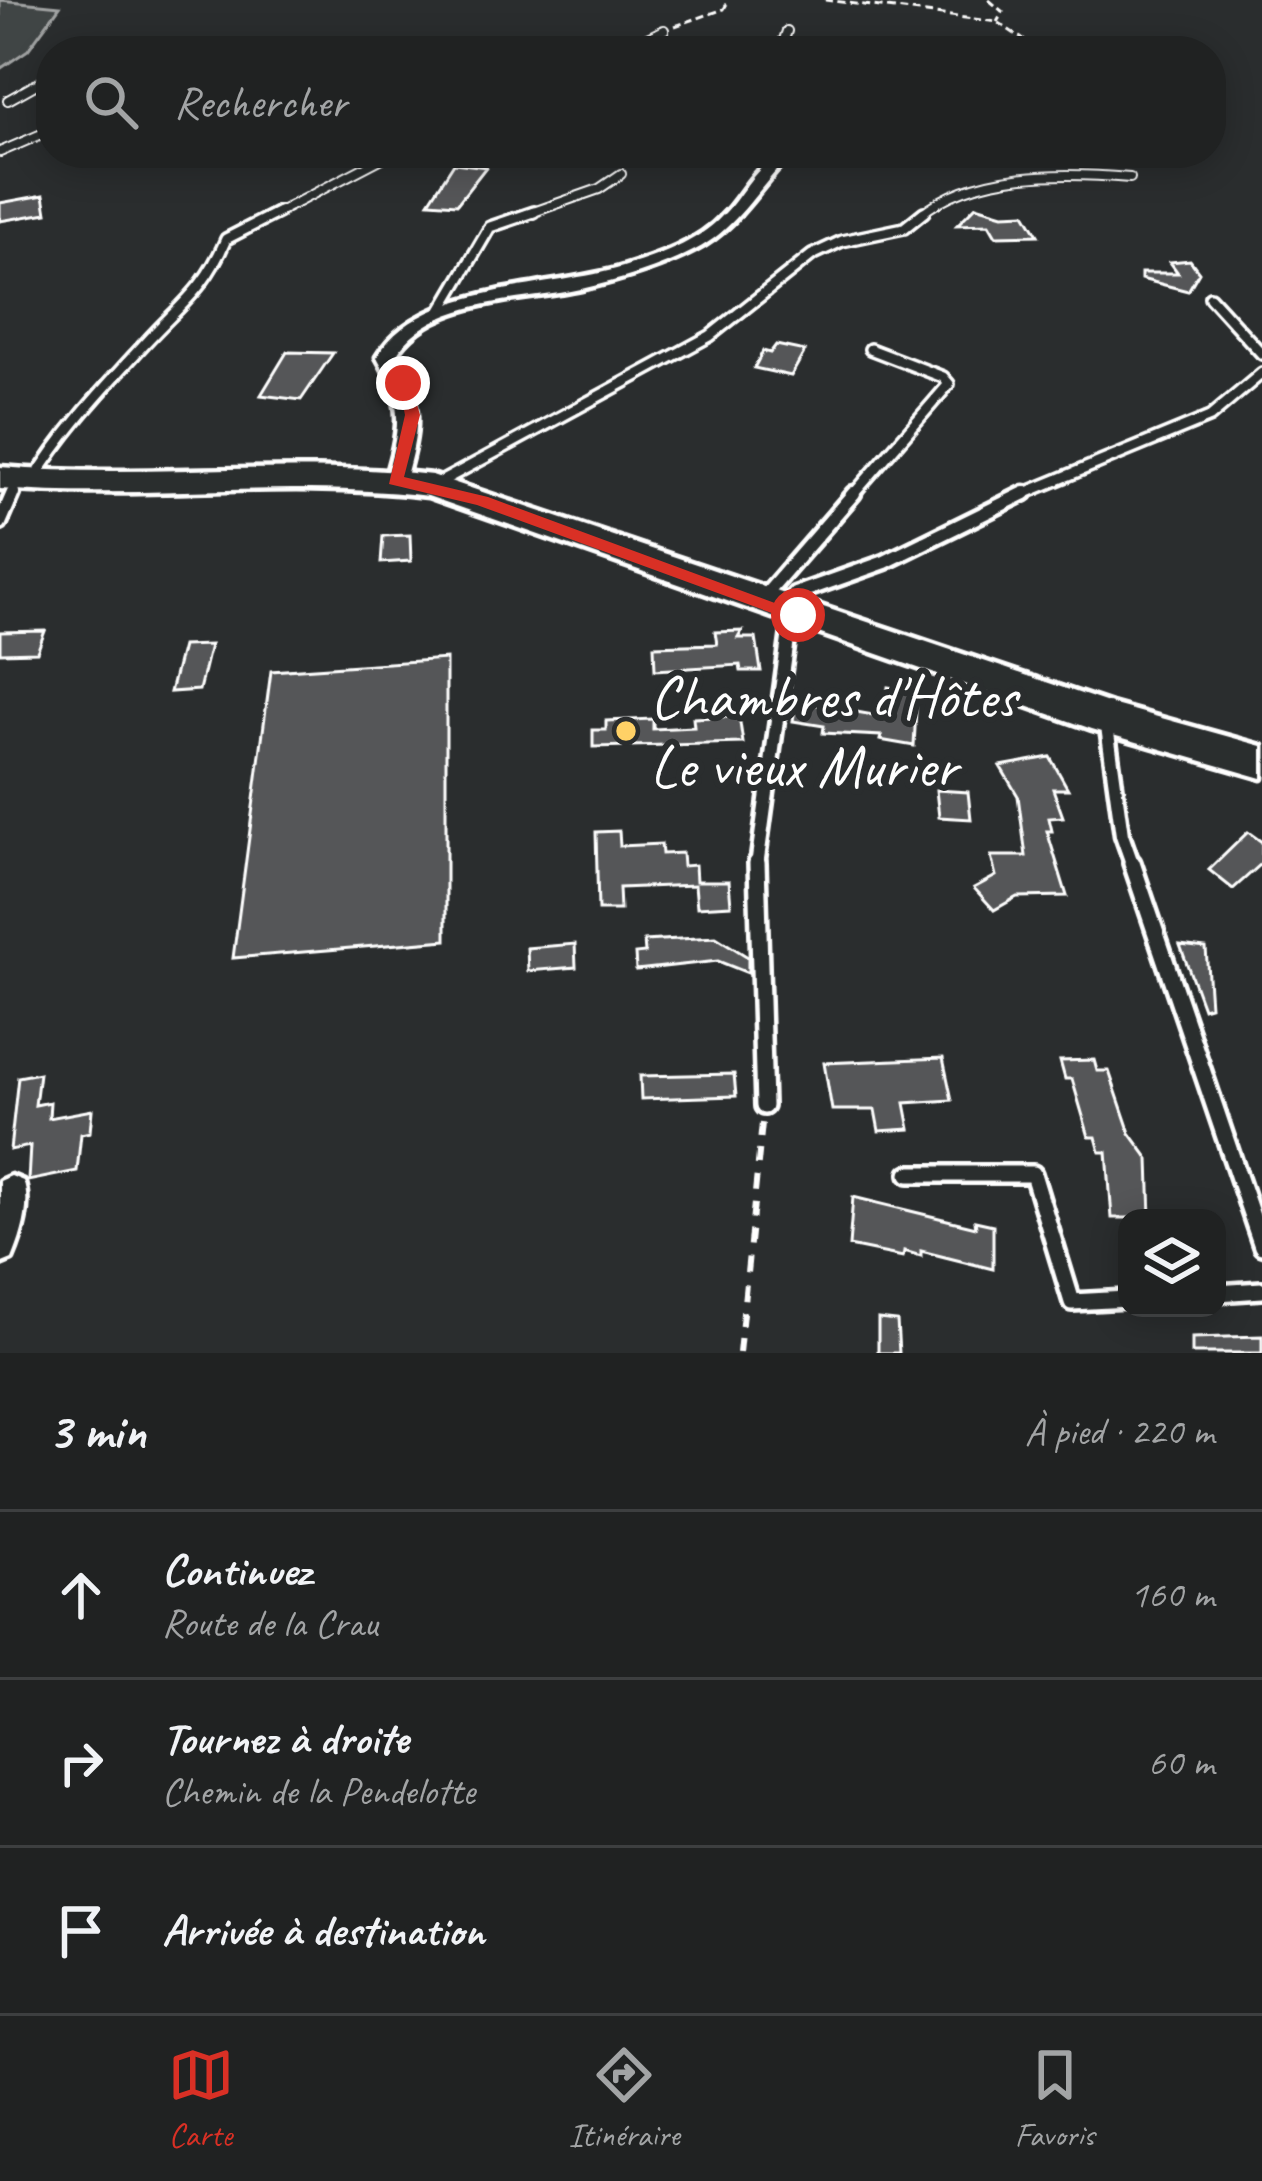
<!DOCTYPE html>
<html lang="fr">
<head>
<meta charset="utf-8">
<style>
	:root { --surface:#202222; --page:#2d2f2f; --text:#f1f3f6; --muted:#a2a4a5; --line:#3d3f40; --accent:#d93025 }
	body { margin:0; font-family:Caveat,sans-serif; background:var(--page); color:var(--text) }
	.controls { position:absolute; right:36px; bottom:36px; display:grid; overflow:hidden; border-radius:24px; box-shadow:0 6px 30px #0003 }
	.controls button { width:108px; height:108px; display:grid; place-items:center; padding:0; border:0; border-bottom:3px solid var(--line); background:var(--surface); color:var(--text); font:60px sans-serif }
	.stop { position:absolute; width:36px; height:36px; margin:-27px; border:9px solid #d93025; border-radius:50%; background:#fff }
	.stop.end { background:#d93025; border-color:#fff; box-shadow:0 3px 12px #0008 }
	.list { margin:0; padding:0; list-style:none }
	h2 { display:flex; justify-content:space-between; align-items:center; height:156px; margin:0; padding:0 48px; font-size:51px }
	h2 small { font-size:39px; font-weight:400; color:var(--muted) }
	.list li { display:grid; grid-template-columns:78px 1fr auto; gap:36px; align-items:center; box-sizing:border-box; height:168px; padding:0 48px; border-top:3px solid var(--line) }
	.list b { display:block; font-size:45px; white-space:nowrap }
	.list p { margin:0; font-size:39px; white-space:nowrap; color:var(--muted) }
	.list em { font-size:39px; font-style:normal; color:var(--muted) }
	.icon { flex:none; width:66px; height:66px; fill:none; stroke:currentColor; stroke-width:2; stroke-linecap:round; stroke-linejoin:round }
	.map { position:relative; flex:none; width:1262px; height:1353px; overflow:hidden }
	.search { position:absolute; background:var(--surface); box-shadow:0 6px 30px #0003; left:36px; right:36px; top:36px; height:132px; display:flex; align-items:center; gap:30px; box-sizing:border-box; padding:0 42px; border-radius:48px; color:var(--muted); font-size:45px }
	.sheet { height:660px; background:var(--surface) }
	nav { display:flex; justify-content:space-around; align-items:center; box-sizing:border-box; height:168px; border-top:3px solid var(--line); background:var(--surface); font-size:33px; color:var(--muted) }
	nav a { display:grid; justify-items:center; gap:6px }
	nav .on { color:var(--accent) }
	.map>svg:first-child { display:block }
	.green { fill:#414445; stroke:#a0a2a2; stroke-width:3 }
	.building { fill:#555758; stroke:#fff; stroke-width:3 }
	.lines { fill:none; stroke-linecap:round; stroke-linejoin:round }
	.service-far3-casing { stroke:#fff; stroke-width:12 }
	.service-far2-casing { stroke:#fff; stroke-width:16 }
	.service-far1-casing { stroke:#fff; stroke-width:21 }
	.service-casing { stroke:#fff; stroke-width:24 }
	.minor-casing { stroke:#fff; stroke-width:9 }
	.primary-casing { stroke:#fff; stroke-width:9 }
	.path-far1 { stroke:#fff; stroke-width:3; stroke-dasharray:8 4.5; stroke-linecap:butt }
	.path { stroke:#fff; stroke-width:6; stroke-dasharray:15 12; stroke-linecap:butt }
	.service-far3 { stroke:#2a2d2e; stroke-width:8 }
	.service-far2 { stroke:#2a2d2e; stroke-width:9 }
	.service-far1 { stroke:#2a2d2e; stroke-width:12 }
	.service { stroke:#2a2d2e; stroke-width:15 }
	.minor { fill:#2a2d2e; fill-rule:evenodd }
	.primary { fill:#2a2d2e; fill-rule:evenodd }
	.route { fill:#d93025 }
	.poi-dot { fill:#ffd166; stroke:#2a2d2e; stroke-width:4.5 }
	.labels { text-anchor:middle; stroke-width:12; stroke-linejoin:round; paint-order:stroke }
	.poi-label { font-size:60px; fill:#fff; stroke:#2a2d2e; text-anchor:start }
</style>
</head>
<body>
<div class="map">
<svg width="1262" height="1353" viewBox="0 0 1262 1353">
	<rect width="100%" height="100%" fill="#2a2d2e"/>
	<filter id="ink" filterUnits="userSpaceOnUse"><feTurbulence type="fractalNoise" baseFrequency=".00833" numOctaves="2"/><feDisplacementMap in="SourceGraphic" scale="24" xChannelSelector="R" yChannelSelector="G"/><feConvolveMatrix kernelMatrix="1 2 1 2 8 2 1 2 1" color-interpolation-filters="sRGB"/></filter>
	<g filter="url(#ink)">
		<!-- green -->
		<path class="green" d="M0,0L60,6L28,50L0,69Z"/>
		<!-- building -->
		<path class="building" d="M454,163L486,167L457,204L429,202Z
			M44,195L47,213L0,221V203Z
			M976,206L1003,214L1025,213L1038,235L996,236L989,224L957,225Z
			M1190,260L1199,272L1188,291L1141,279V273H1178L1170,262Z
			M776,345L805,351L791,376L754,368L763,351L770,353Z
			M287,352L333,353L301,400L261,395Z
			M410,535L411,561L381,563L383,536Z
			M45,631L37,652L0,653V632Z
			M742,631L738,638H756L761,671H741L740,665L655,670L654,646L717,644L715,632Z
			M210,645L199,690L170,692L182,646Z
			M446,659V940L233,958L271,671Z
			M888,687L917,692L914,746L880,740L881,736L823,733L824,726L793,721L796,701L884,717Z
			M739,716L743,743L593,747V730H606V721L653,719V729L694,727L693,718Z
			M1050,757L1068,789H1053L1063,817L1049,818L1052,831H1047L1067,896L1017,897L994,910L974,888L996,876L991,856H1026L1018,796L1000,766Z
			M936,790L968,792L971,819L939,817Z
			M619,831L620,846L661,844L662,854L682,853L683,866L695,865L696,881H729L731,905L697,907L695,885L619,888L620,910H598L596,832Z
			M1248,832L1262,842V863L1233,889L1209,870Z
			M716,937L748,957V973L718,961L636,970L635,954L645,953L644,941Z
			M575,944L576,967L528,971L527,948Z
			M1180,945L1206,948L1210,1006L1203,1008Z
			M943,1058L952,1100L905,1103L910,1129L879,1131L875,1110H832L824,1063Z
			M1094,1060L1097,1071H1109L1130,1133L1149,1159L1151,1218H1112L1107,1152H1100L1096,1137H1089L1072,1079H1065L1060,1061Z
			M39,1073L35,1105L50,1102L49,1118L92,1110L90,1132L81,1134L77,1171L28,1181L30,1146L10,1150L18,1077Z
			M734,1074L736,1096L641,1099L640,1076Z
			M853,1197L976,1227L975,1221L993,1225V1269L921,1251V1256L904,1251L903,1257L849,1246Z
			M878,1319L897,1321L899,1353H878Z
			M1262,1336V1353H1192V1338Z"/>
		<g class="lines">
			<defs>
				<path id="service-far3" d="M621,51L664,30
					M780,51L787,31
					M8,100L51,76
					M0,152L51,130
					M779,160L795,153
					M273,215L392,153
					M525,215L599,189L621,174
					M920,215C974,170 1064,172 1130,178"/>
				<path id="service-far2" d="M1210,297L1262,354
					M439,314L490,227L534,212
					M33,481C63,431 107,385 146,342C182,303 205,289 226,239L279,212
					M433,486L710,336L812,255L842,241L904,228L924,212
					M11,496L18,480
					M852,496L949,384L943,377L870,349
					M1018,496L1210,417L1262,373"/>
				<path id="service-far1" d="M0,523L13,493
					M763,598L854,493
					M783,609L795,594L885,562L1025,493
					M1106,719L1122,835L1133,866
					M757,866L789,632L798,615"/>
				<path id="service" d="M757,863L764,1106
					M1132,863L1262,1246
					M909,1174H1033L1072,1302L1127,1299
					M1217,1293L1262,1290"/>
				<path id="minor" d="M779,156L786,160C756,191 735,230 695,250C659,269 620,280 581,289C522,302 428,298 395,357C424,405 419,428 405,480L395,487L388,485L385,480C400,429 405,405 377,357C419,284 548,290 623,267C658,256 697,243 722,216C742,197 753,167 779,156Z
					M11,1176L23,1181C32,1203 21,1238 12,1259L0,1264V1181Z"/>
				<path id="primary" d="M0,467C144,479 288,459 432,475L1111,704L1262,746V778L1092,729L428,496C285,479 143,500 0,489Z"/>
			</defs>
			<!-- service-far3 casing -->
			<use href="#service-far3" class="service-far3-casing"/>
			<!-- service-far2 casing -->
			<use href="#service-far2" class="service-far2-casing"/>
			<!-- service-far1 casing -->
			<use href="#service-far1" class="service-far1-casing"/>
			<!-- service casing -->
			<use href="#service" class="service-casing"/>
			<!-- minor casing -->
			<use href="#minor" class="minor-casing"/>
			<!-- primary casing -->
			<use href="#primary" class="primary-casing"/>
			<!-- path-far1 -->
			<path class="path-far1" d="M825,0L997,22L1024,40L998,51
				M989,0L1003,12L997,22
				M675,26L724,9L729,0"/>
			<!-- path -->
			<path class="path" d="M739,1353L762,1123"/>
			<!-- service-far3 -->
			<use href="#service-far3" class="service-far3"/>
			<!-- service-far2 -->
			<use href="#service-far2" class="service-far2"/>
			<!-- service-far1 -->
			<use href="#service-far1" class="service-far1"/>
			<!-- service -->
			<use href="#service" class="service"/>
			<!-- minor -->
			<use href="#minor" class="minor"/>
			<!-- primary -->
			<use href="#primary" class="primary"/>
		</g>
	</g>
	<!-- route -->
	<path class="route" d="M398,380L411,383L420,415L404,477L488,497L807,615L805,620H791L477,505L389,484L405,415Z"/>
	<!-- markers -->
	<circle class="poi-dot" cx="626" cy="731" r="12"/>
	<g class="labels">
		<!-- poi labels -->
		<g class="poi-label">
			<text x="650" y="717">Chambres d'Hôtes<tspan x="650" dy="69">Le vieux Murier</tspan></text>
		</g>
	</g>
</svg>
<div class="controls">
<button><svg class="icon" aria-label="layers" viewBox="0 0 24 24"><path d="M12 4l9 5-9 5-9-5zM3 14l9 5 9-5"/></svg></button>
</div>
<div class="stop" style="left:798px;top:615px"></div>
<div class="stop end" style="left:403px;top:383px"></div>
<div class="search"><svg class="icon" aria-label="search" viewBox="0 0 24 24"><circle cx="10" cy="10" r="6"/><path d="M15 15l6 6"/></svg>Rechercher</div>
</div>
<section class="sheet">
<h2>3 min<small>À pied · 220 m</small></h2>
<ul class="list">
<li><svg class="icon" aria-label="ahead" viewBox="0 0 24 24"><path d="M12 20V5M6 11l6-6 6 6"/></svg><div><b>Continuez</b><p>Route de la Crau</p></div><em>160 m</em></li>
<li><svg class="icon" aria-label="right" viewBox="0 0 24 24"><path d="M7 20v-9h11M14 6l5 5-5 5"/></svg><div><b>Tournez à droite</b><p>Chemin de la Pendelotte</p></div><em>60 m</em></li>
<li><svg class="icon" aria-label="arrive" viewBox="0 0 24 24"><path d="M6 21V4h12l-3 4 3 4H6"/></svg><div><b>Arrivée à destination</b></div></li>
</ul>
</section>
<nav>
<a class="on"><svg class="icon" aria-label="map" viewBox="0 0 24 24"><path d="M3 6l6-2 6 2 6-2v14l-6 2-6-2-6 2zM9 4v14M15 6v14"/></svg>Carte</a>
<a><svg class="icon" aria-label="directions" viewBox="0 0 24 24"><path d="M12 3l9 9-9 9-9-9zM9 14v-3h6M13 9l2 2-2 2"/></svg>Itinéraire</a>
<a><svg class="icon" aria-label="saved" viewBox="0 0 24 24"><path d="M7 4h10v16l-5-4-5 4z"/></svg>Favoris</a>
</nav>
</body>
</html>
